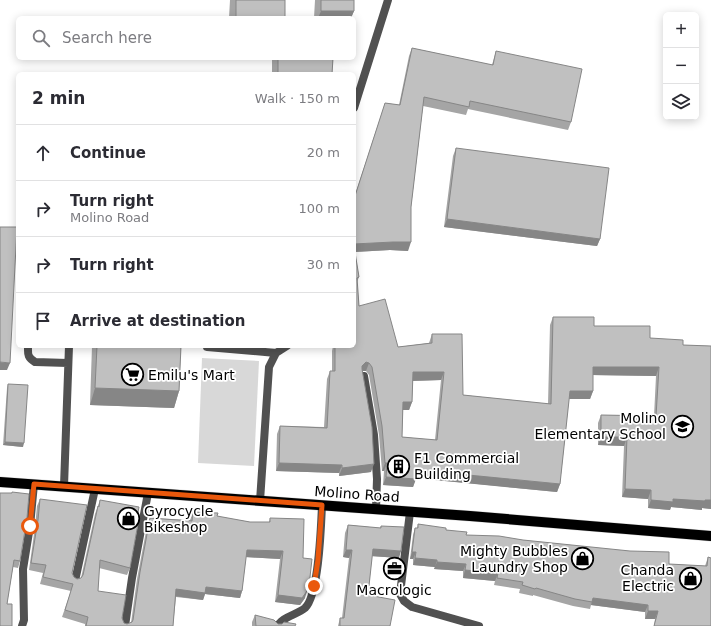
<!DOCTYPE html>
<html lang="en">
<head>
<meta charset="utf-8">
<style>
	:root { --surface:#fff; --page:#f2f2f3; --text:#2b2b33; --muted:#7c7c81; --line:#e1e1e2 }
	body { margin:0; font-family:"DejaVu Sans",sans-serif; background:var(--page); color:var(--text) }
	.controls { position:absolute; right:12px; top:12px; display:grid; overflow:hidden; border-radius:6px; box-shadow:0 2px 10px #0003 }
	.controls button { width:36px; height:36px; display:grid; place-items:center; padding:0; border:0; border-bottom:1px solid var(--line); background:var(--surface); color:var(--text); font:20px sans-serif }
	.stop { position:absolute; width:12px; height:12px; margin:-9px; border:3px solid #ea580c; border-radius:50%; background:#fff }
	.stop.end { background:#ea580c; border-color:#fff; box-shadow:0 1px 4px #0008 }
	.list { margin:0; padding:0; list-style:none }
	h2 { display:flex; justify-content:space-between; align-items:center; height:52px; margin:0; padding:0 16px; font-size:17px }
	h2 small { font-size:13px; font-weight:400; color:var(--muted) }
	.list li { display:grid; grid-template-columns:26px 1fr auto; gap:12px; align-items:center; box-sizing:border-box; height:56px; padding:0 16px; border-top:1px solid var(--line) }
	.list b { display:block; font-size:15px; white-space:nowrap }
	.list p { margin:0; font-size:13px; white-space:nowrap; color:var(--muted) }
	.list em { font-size:13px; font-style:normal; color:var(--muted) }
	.icon { flex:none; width:22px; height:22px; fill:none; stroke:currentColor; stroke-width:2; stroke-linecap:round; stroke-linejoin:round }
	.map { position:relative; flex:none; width:711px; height:626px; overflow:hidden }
	.search { position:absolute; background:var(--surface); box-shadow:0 2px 10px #0003; left:16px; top:16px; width:340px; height:44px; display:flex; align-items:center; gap:10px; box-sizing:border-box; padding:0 14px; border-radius:6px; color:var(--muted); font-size:15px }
	.panel { position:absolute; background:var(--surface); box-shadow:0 2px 10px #0003; left:16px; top:72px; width:340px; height:276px; border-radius:6px }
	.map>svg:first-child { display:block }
	.green { fill:#d8d8d8 }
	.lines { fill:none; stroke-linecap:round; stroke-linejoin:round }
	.primary-casing { stroke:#dbdbdb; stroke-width:11 }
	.service { stroke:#515151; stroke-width:8 }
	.minor { stroke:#515151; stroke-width:8 }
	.primary { stroke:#000; stroke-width:10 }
	.wall { fill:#a5a5a5; fill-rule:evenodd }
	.shaded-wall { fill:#868686 }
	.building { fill:#c0c0c0; stroke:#868686; fill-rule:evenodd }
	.route { stroke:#ea580c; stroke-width:5 }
	.labels { text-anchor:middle; stroke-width:3.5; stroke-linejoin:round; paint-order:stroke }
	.poi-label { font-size:14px; fill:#000; stroke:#fff; text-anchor:start }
	.street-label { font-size:14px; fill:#000; stroke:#fff }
</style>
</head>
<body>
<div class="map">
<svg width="711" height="626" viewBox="0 0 711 626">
	<rect width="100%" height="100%" fill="#fff"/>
	<!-- green -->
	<path class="green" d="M202,358L259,361L254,466L198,463Z"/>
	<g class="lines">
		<defs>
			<path id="primary" d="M0,482L470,516L711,536"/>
		</defs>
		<!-- primary casing -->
		<use href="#primary" class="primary-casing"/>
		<!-- service -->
		<path class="service" d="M354,108L388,0
			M28,346C28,354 27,357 35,362L68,363
			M207,347L276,353L287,346
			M64,486L69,346
			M260,501L269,367L276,353
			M75,581L95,489
			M125,626L132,578L148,493"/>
		<!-- minor -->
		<path class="minor" d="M364,376L374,435L377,479L376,509
			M410,512L400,594L404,601L412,607L479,626
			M22,626L24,620L23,569L30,526L34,484
			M277,626C279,624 281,621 283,620C290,615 299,613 305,608C319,595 321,526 322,505"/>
		<!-- primary -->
		<use href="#primary" class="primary"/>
	</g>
	<!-- wall -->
	<path class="wall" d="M230,0H285V18H229Z
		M315,0H354V11L351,18H314Z
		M412,48L492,65L496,51L571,122L568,130L468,109L466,115L423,106L411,207L408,251L390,250L355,252L359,277L357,282L359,306L398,347L429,343L432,334L463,395L548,404L550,325L553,317L683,345L711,346V509L702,508V510L671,507L670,510L648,508V499L622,497L624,446L598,445V423L601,415L654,416L656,376L593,375V391L590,399H569L560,484L557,492L416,478L413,487L383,485L384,471H382L379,435L369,375L366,371H362L371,472L339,476V473L276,471L277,434L280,426L324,427L327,379L330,371H332V351L333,346H354V198L385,103L399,105L409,56ZM441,380L435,440L402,437L403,410H409L412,402L413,381Z
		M272,58H333L332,74H272Z
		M456,148L600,239L597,246L444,227L453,156Z
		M92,346H181L179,391L174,408L90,405Z
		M8,384L23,447L3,445L7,388Z
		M12,492L20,561L18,568L13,567L7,604L0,626Z
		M40,499L72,573L74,577L77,579L81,578L95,514L100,500L130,568L127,575L99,568L98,591L122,618L124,623L127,624L131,623L137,579L147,526L150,518L190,520L193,512L250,522H269L270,518L303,558L305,598L300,605L275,602L280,559L246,557L242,591L240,598L205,594L203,600L176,597L173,626H85V624L62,617L71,591L40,584L43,573L29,570L35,527L37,506Z
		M418,524L446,530L466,535L523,540L669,564L705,566L708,557L711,626H654L655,619H645V612L591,605L590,609L573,606L533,595V596L519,593L520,589L494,585L495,581L463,578V571L434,569L435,567L413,565V559H410L413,535L415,528H417Z
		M348,525L380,528L381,526L399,558L372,556L368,595L390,626H338L340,618H342L349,558L343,557L345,533Z
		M255,615L276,622L278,624L295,626H252V622Z"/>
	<!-- shaded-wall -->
	<path class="shaded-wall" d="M321,11H354L351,18H318Z
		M447,219L600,239L597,246L444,227Z
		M393,242H411L408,251L390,250L354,252V244Z
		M0,362L10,363L7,370H0Z
		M366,362L369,363L366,371H363L359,374L362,366Z
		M593,367H659L656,376L590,375Z
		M413,372H444L441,380L410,381Z
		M95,388L179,391L174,408L90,405Z
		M570,391H593L590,399H567Z
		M403,402H412L409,410H400Z
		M601,437H627L624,446L598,445Z
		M5,442L24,443L23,447L3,445Z
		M279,463L342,465L339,473L276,471Z
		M385,463H387L384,471H382Z
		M374,464L371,472L339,476L342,468Z
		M417,470L560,484L557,492L414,478Z
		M386,477L416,479L413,487L383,485Z
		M625,489L651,490L648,499L622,497Z
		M673,499L711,500V509L702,508V510L671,507L670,510L648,508L651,500Z
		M373,549L401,551L399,558L370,556Z
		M247,550L283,551L280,559L245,557Z
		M346,550H352L349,558L343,557Z
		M412,552H416L413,559H410Z
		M415,558L437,560L435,567L413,565Z
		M437,562L466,564L463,571L434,569Z
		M465,570L498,573L495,581L463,578Z
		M206,587L242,591L240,598L205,594L203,600L174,596L176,589Z
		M307,591L305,598L300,605L275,602L278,595Z
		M593,598L648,605L645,612L591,605Z
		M648,611H658L655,619H645Z"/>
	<!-- building -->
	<path class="building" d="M236,0H285V18H236Z
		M321,0H354V11H321Z
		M412,48L493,65L496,51L582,69L571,122L470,101L469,107L424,97L411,207V242H393L354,244V199L385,103L400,105Z
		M278,58H333L332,74H278Z
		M456,148L609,168L600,239L447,219Z
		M0,227H17L10,363L0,362Z
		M354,246L359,277L357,278L359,306L385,299L398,347L432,343V334H462L463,395L551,404L553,317H594V326H650V338L683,340V345L711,346V500H705V501L673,499V502L651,500V490L625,489L627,437H601V415L656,416L659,367H593V391H570L560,484L417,470L416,479L386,477L387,463H385L382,426L372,367L369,363L366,362L362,366V369L372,427L374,464L342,468V465L279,463L280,426L327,428L330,371H335V346H354ZM413,372H444L437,440L402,437L403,402H412Z
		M97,346H181L179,391L95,388Z
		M8,384L28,385L24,443L5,442Z
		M12,492L29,494L27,518L20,561L14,560L7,604H12V626H0V493H12Z
		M40,499L87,505L72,573L74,577L77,579L81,578L83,575L98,506L99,507L100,500L139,507L137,518H139L130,568L100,560L98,591L126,595L122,618L124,623L127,624L132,622L133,620L140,572L150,518L192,521L193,512L218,513L217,516L250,522H270V518L304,519L303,558L312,559L309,586L307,591L302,598L278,595L283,551L247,550L242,591L206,587L205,593L176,589L173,626H86L88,617L65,610L73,584L43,577L46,565L31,563L38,520Z
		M418,524L446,528V530L467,532L466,535L499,536L523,540L630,551L669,552V564L707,566L708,557L711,558V626H654L658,611H648V605L593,598L592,602L575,599L536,588L535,589L522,585L523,582L497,578L498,573L465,570L466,564L437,562V560L415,558L416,552H412L415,528H418Z
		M348,525L381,528V526L404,527L401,551L373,549L368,595L395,600L390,626H340V618H344L352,550H346Z
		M255,615L274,620L278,624H282L284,622L296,624L295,626H256Z"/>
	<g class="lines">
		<!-- route -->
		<path class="route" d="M30,526L34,484L322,505L318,560L314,586"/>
	</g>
	<!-- icons -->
	<defs>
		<symbol id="supermarket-ring" viewBox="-11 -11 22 22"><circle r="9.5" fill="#fff" stroke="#000" stroke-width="1.5"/><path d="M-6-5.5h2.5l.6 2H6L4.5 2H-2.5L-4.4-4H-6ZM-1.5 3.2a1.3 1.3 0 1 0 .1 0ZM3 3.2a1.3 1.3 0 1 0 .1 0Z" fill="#000"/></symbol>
		<symbol id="school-ring" viewBox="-11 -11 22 22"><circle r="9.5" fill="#fff" stroke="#000" stroke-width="1.5"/><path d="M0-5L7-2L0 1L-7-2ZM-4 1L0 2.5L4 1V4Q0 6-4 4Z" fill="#000"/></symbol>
		<symbol id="building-ring" viewBox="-11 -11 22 22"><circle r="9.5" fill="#fff" stroke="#000" stroke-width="1.5"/><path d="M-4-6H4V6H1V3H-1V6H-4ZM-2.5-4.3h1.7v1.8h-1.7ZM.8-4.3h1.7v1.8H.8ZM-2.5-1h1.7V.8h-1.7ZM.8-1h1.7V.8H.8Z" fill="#000"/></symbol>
		<symbol id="shop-ring" viewBox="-11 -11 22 22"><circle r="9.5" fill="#fff" stroke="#000" stroke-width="1.5"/><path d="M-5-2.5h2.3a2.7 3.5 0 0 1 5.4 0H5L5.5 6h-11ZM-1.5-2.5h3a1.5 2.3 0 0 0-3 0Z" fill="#000"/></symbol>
		<symbol id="office-ring" viewBox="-11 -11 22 22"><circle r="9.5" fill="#fff" stroke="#000" stroke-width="1.5"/><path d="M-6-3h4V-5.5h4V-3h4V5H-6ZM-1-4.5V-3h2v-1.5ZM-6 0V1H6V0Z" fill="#000"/></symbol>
	</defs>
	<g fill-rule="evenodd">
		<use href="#supermarket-ring" x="120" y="362" width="25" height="25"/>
		<use href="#school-ring" x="670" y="414" width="25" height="25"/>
		<use href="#building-ring" x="386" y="454" width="25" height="25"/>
		<use href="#shop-ring" x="116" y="506" width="25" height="25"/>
		<use href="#shop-ring" x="570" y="546" width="25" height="25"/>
		<use href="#office-ring" x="382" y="556" width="25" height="25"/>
		<use href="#shop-ring" x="678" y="566" width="25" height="25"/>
	</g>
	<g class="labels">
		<!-- poi labels -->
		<g class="poi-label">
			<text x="148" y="380">Emilu's Mart</text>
			<text x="666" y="423" text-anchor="end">Molino<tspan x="666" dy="16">Elementary School</tspan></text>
			<text x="414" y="463">F1 Commercial<tspan x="414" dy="16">Building</tspan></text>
			<text x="144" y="516">Gyrocycle<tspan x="144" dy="16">Bikeshop</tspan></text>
			<text x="568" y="556" text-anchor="end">Mighty Bubbles<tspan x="568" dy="16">Laundry Shop</tspan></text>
			<text x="674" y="575" text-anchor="end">Chanda<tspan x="674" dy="16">Electric</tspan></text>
			<text x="394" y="595" text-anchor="middle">Macrologic</text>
		</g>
		<!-- street labels -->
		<g class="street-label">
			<text transform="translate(357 494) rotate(4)" y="5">Molino Road</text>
		</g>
	</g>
</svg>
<div class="controls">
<button>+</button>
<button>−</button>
<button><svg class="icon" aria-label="layers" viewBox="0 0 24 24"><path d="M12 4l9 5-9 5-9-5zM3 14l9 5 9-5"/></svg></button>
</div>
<div class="stop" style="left:30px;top:526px"></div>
<div class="stop end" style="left:314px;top:586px"></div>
<div class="search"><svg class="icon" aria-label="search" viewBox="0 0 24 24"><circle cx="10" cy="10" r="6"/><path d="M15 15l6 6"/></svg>Search here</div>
<section class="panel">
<h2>2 min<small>Walk · 150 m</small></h2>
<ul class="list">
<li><svg class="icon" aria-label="ahead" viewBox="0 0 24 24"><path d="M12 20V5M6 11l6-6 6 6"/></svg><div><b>Continue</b></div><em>20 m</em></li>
<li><svg class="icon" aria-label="right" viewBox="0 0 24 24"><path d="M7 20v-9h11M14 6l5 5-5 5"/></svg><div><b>Turn right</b><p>Molino Road</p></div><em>100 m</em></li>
<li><svg class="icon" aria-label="right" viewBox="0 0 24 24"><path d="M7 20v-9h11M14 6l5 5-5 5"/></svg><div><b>Turn right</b></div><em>30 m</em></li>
<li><svg class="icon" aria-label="arrive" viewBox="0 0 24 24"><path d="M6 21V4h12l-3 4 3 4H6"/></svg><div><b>Arrive at destination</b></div></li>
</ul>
</section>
</div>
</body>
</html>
